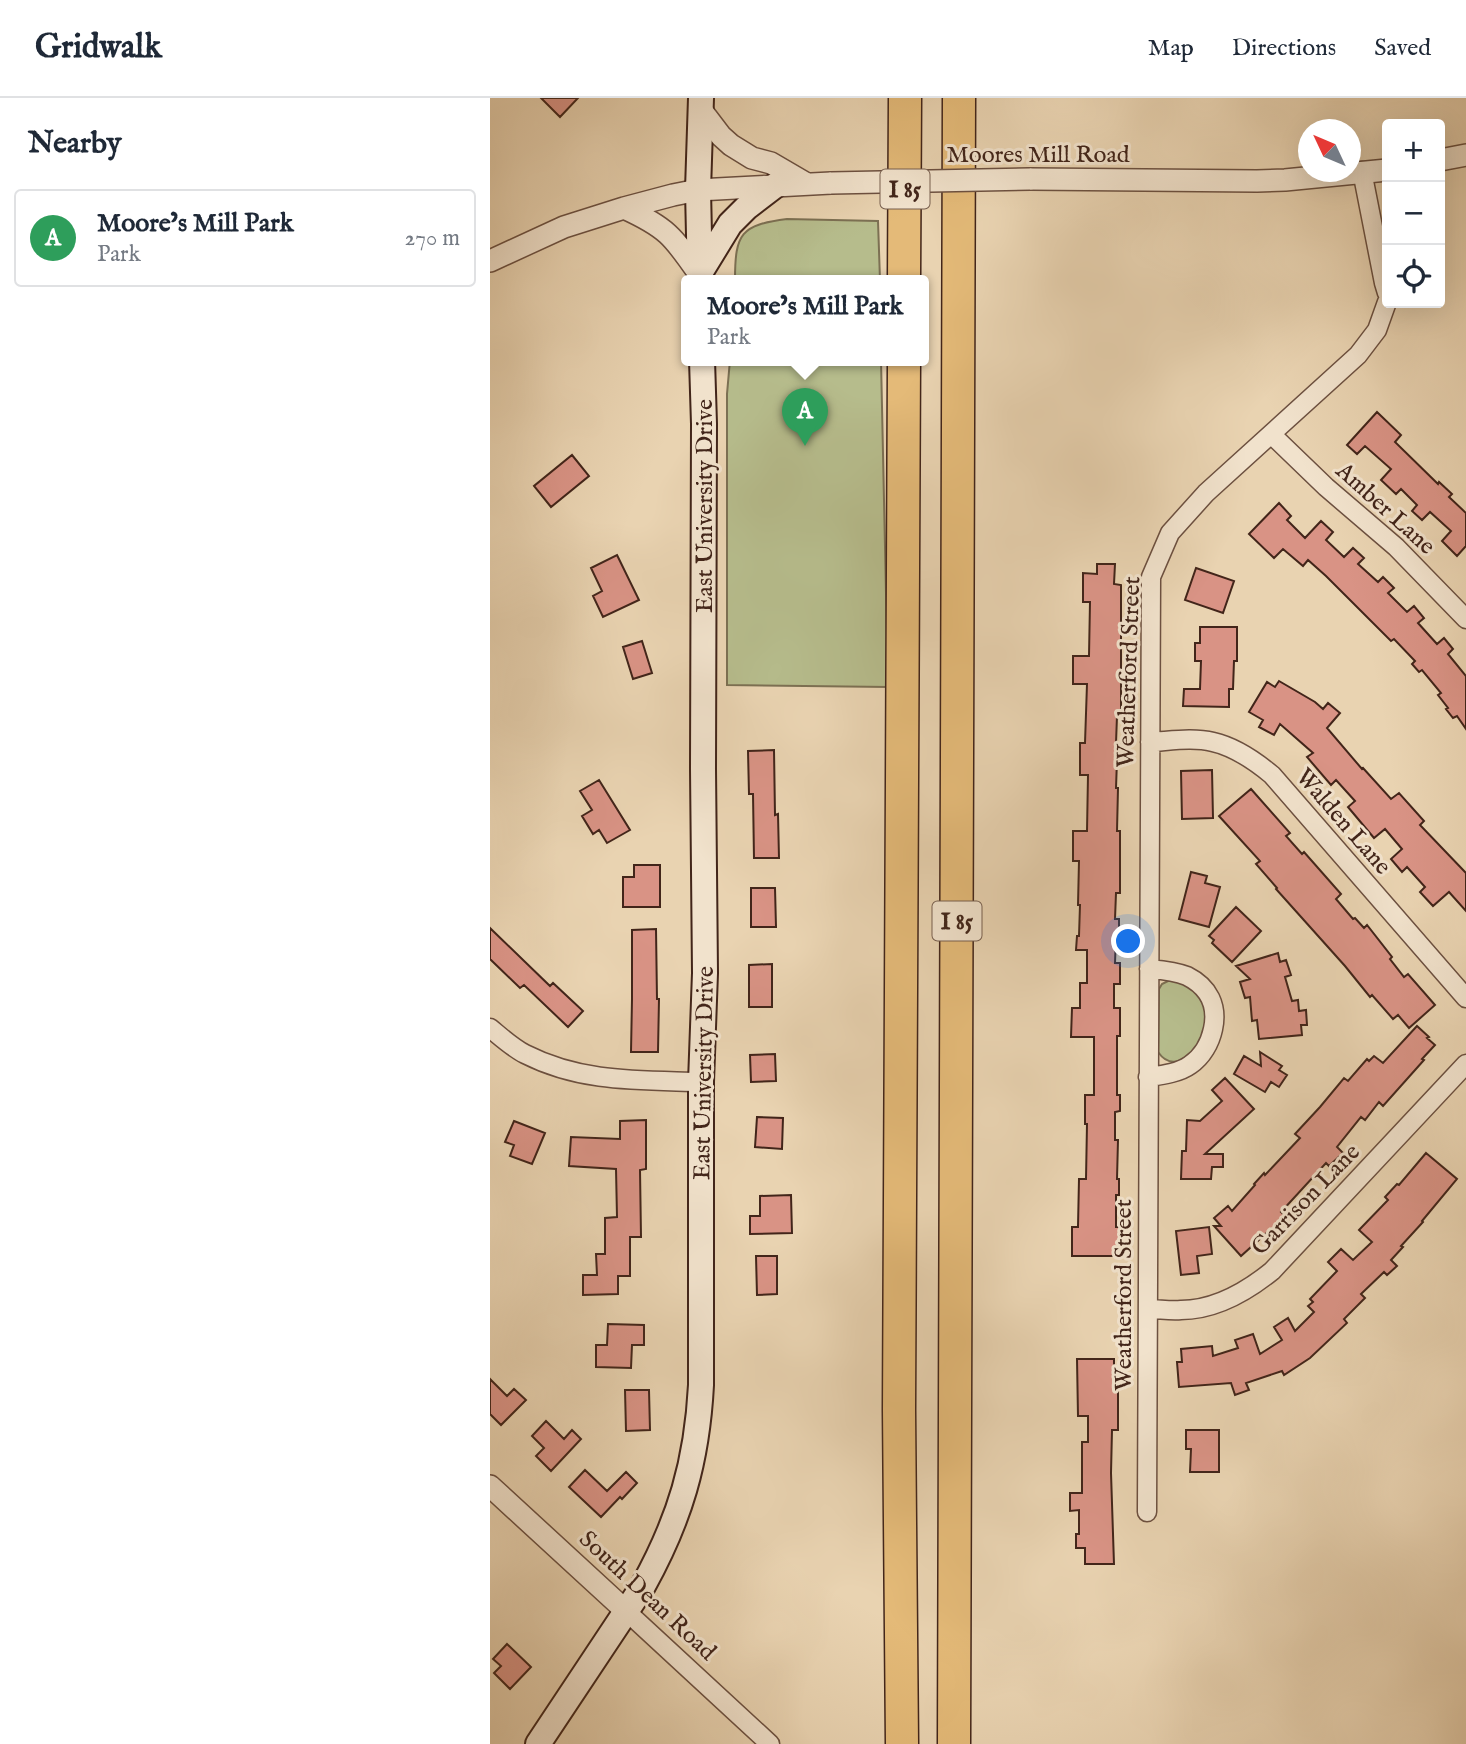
<!DOCTYPE html>
<html lang="en">
<head>
<meta charset="utf-8">
<style>
	:root { --surface:#fff; --page:#f2f2f3; --text:#1f2937; --muted:#747a83; --line:#e0e1e3; --accent:#d93025 }
	body { margin:0; font-family:"IM FELL English",serif; background:var(--page); color:var(--text) }
	.controls { position:absolute; right:21px; top:21px; display:grid; overflow:hidden; border-radius:7px; box-shadow:0 7px 28px #0002 }
	.controls button { width:63px; height:63px; display:grid; place-items:center; padding:0; border:0; border-bottom:2px solid var(--line); background:var(--surface); color:var(--text); font:35px sans-serif }
	.compass { position:absolute; left:808px; top:21px; width:63px; height:63px; border-radius:50%; background:var(--surface); box-shadow:0 7px 28px #0002; rotate:314deg }
	.you { position:absolute; left:639px; top:844px; width:24px; height:24px; margin:-18px; border:5px solid #fff; border-radius:50%; background:#1a73e8; box-shadow:0 0 0 10px #1a73e833 }
	.badge { display:grid; place-items:center; width:46px; height:46px; border-radius:50%; background:var(--accent); color:#fff; font-size:23px; font-weight:700 }
	.pin { position:absolute; translate:-50% -58px; filter:drop-shadow(0 2px 4px #0008) }
	.pin::after { content:''; position:absolute; top:37px; width:24px; height:21px; background:inherit; clip-path:polygon(0 0,100% 0,50% 100%) }
	.popup { position:absolute; left:191px; top:177px; width:248px; height:91px; box-sizing:border-box; display:grid; place-content:center; border-radius:7px; background:var(--surface); filter:drop-shadow(0 2px 5px #0005); font-size:23px; white-space:nowrap; color:var(--muted) }
	.popup b { font-size:26px; color:var(--text) }
	.popup::after { content:''; position:absolute; left:50%; top:100%; margin-left:-14px; border:14px solid transparent; border-top-color:var(--surface) }
	.list { margin:0; padding:0; list-style:none }
	h2 { display:flex; justify-content:space-between; align-items:center; height:91px; margin:0; padding:0 28px; font-size:30px }
	h2 small { font-size:23px; font-weight:400; color:var(--muted) }
	.list li { display:grid; grid-template-columns:46px 1fr auto; gap:21px; align-items:center; box-sizing:border-box; height:98px; margin:0 14px 14px; padding:0 14px; border:2px solid var(--line); border-radius:7px }
	.list b { display:block; font-size:26px; white-space:nowrap }
	.list p { margin:0; font-size:23px; white-space:nowrap; color:var(--muted) }
	.list em { font-size:23px; font-style:normal; color:var(--muted) }
	.icon { flex:none; width:38px; height:38px; fill:none; stroke:currentColor; stroke-width:2; stroke-linecap:round; stroke-linejoin:round }
	.map { position:relative; flex:none; width:976px; height:1646px; overflow:hidden }
	header { display:flex; align-items:center; gap:42px; box-sizing:border-box; height:98px; padding:0 35px; background:var(--surface); border-bottom:2px solid var(--line) }
	header strong { font-size:33px }
	nav { display:flex; gap:38px; margin-inline-start:auto; font-size:24px }
	main { display:flex }
	aside { flex:1; background:var(--surface) }
	.map>svg:first-child { display:block }
	.green { fill:#b6bc8c; stroke:#7c7053; stroke-width:2 }
	.building { fill:#d99385; stroke:#42251a; stroke-width:2 }
	.lines { fill:none; stroke-linecap:round; stroke-linejoin:round }
	.minor-casing { stroke:#6c5040; stroke-width:21 }
	.tertiary-casing { stroke:#6c5040; stroke-width:24 }
	.secondary-casing { stroke:#42251a; stroke-width:28 }
	.motorway-casing { stroke:#42251a; stroke-width:35 }
	.minor { stroke:#f1e2cc; stroke-width:18 }
	.tertiary { stroke:#f1e2cc; stroke-width:21 }
	.secondary { stroke:#f1e2cc; stroke-width:24 }
	.motorway { stroke:#e4ba78; stroke-width:32 }
	.tertiary-bridge-casing { stroke:#6c5040; stroke-width:24; stroke-linecap:butt }
	.tertiary-bridge { stroke:#f1e2cc; stroke-width:21 }
	.labels { text-anchor:middle; stroke-width:6; stroke-linejoin:round; paint-order:stroke }
	.shield { fill:#f1e2cc; stroke:#765e4f; stroke-width:2 }
	.shield-label { font-size:23px; font-weight:bold; fill:#42251a }
	.street-label { font-size:24px; fill:#42251a; stroke:#f1e2cc }
</style>
</head>
<body>
<header>
<strong>Gridwalk</strong>
<nav><a>Map</a><a>Directions</a><a>Saved</a></nav>
</header>
<main>
<aside>
<h2>Nearby<small></small></h2>
<ul class="list">
<li><span class="badge" style="background:#2e9e5b">A</span><div><b>Moore’s Mill Park</b><p>Park</p></div><em>270 m</em></li>
</ul>
</aside>
<div class="map">
<svg width="976" height="1646" viewBox="0 0 976 1646">
	<rect width="100%" height="100%" fill="#e9d3b1"/>
	<filter id="stains"><feTurbulence type="fractalNoise" baseFrequency=".00286" numOctaves="4"/><feColorMatrix values="0 0 0 0 .2 0 0 0 0 .09 0 0 0 0 .02 0 0 0 .5 -.17"/></filter>
	<radialGradient id="worn" r=".72"><stop offset=".6" stop-color="#630" stop-opacity="0"/><stop offset="1" stop-color="#630" stop-opacity=".3"/></radialGradient>
	<!-- green -->
	<path class="green" d="M297,121L388,123L390,182H245C245,135 251,127 297,121Z
		M240,262H391L398,589L237,587V296Z
		M680,882C703,885 715,899 717,923C717,927 717,929 716,933C708,952 685,978 668,954L669,891L672,886Z"/>
	<!-- building -->
	<path class="building" d="M51,0H88L70,19Z
		M887,314L911,337L905,344L948,386L949,384L962,396L959,399L976,415V448L967,458L952,443L961,433L940,414L932,422L922,413L927,407L911,391L906,396L891,382L901,371L875,348L867,356L857,347Z
		M82,357L99,378L61,409L44,388Z
		M789,405L801,418L797,422L815,440L831,423L843,434L836,442L854,459L863,450L874,460L868,466L888,484L893,479L904,490L898,495L917,514L924,508L934,520L928,525L947,546L954,540L963,551L958,556L976,578V631L967,618L963,620L956,611L958,610L948,597L951,595L932,572L929,574L922,566L925,563L904,541L901,543L836,478L818,462L813,468L793,451L784,460L759,436Z
		M127,457L149,502L113,519L103,498L112,493L101,470Z
		M607,466H625L624,486L631,487V618H627L626,645H630V662H627L626,690H628L627,733H630V795H626L625,821H629V837H626L625,865H630V886H624V910H630V938H627V997H630V1013L625,1014V1042H628L627,1081H629V1097H626V1129H630V1158H582V1129H588L589,1081H596L597,1026H595V997H604V939H581L582,910H590V885H597V852H586L587,838H589L590,807H588L589,763H583V733H597L598,677H590V645H595L597,586H583V558H599L600,504H593V475L607,476Z
		M706,470L744,483L733,515L695,502Z
		M710,529H747V563H744L743,591H739V609L693,608L694,591H710L711,563H705V545H710Z
		M152,543L162,575L143,581L133,549Z
		M789,583L825,604L833,611L838,605L850,615L837,630L872,671L873,670L901,701L909,695L934,723L930,727L976,775V813L959,794L943,808L930,794L935,789L917,769L912,774L901,761L912,751L895,731L884,740L858,709L865,703L846,682L841,687L817,659L823,655L790,626L784,637L769,629L773,622L759,614L777,584L785,589Z
		M284,652L285,717L288,716L289,760H264L263,696H259L258,653Z
		M722,672L723,720L692,721L691,673Z
		M109,682L140,732L117,745L109,732L103,736L92,718L102,712L90,693Z
		M761,691L800,735L796,738L812,756L814,754L851,796L846,801L863,821L865,820L874,830L877,827L902,859L900,861L914,879L918,876L945,907L919,930L908,917L903,921L882,897L880,899L855,868L786,791L787,790L766,766L770,763L729,718Z
		M144,767H170V809H133V779H144Z
		M701,774L717,778L715,785L730,789L719,829L689,821Z
		M261,790H285L286,829H261Z
		M746,809L771,833L742,864L722,845L724,842L719,838Z
		M0,830L60,888L63,885L93,913L78,929L34,887L30,890L0,861Z
		M166,831L167,901H169L168,954H141L142,901V832Z
		M788,855L790,864L796,862L801,877L795,879L802,903L808,902L809,913L816,912L817,927H811L812,937L769,941L767,922L762,923L760,899L755,900L750,884L760,881L746,868Z
		M282,866V909H259V867Z
		M927,928L939,939L937,940L945,947L932,961L934,962L893,1008L889,1004L875,1022L871,1019L847,1049L853,1055L839,1068L836,1065L791,1114L795,1118L782,1132L781,1131L751,1158L724,1128H731L724,1120L738,1108L742,1113L765,1087L764,1086L774,1075L775,1077L810,1040L805,1036L830,1009L854,980L858,983L877,961L879,963L884,958L893,965Z
		M770,954L792,968L789,972L797,977L789,989L781,984L775,994L744,976L754,958L771,968Z
		M285,956L286,983L261,984L260,957Z
		M735,980L764,1011L715,1056H733V1069H722L721,1081H691L692,1053H696L697,1022L710,1023L732,1003L722,992Z
		M267,1019L293,1020L292,1051L265,1049Z
		M156,1022V1071L150,1072L151,1139H140V1178H128V1196L93,1197V1177H107L106,1156H115V1120L127,1119L126,1071L79,1068L81,1039L130,1041V1023Z
		M24,1023L55,1035L42,1066L20,1058L24,1047L15,1044Z
		M936,1055L967,1081L932,1123L933,1124L911,1148L913,1149L901,1162L907,1168L897,1177L894,1174L871,1196L875,1200L854,1221L857,1225L820,1260L794,1277L792,1273L756,1285L759,1292L745,1297L741,1285L689,1289L687,1264H692L691,1251L722,1248L723,1258L748,1250L745,1242L763,1236L770,1256L792,1242L784,1229L798,1220L805,1233L824,1214L818,1208L823,1204L820,1201L847,1173L838,1164L851,1151L863,1162L882,1144L869,1132L898,1102L895,1099L907,1086L909,1087Z
		M301,1097L302,1135L260,1136V1118H270V1098Z
		M719,1129L722,1156L707,1158L709,1175L691,1177L686,1133Z
		M266,1158H287V1196L267,1197Z
		M118,1226L154,1227V1247H142L141,1270L106,1269V1247H117Z
		M587,1261H624V1273H628V1332H622L621,1375L624,1466H595V1450H586V1436H589V1412L580,1413V1395H592V1344H598V1318H588Z
		M0,1281L17,1298L24,1291L36,1302L11,1327L0,1316Z
		M135,1292H159L160,1332L136,1333Z
		M56,1323L74,1341L82,1332L91,1341L61,1373L46,1358L54,1350L42,1338Z
		M696,1332H729V1374H700L701,1351H696Z
		M95,1372L117,1393L136,1374L147,1385L132,1401L130,1399L111,1419L79,1389Z
		M17,1546L41,1569L20,1591L4,1575L11,1568L3,1561Z"/>
	<g class="lines">
		<defs>
			<path id="minor" d="M872,73L894,185L897,195
				M781,336L836,389L906,449L976,521
				M660,644C680,643 703,639 723,644C745,649 764,662 782,677L976,900
				M0,930C11,939 23,950 35,956C92,985 149,982 211,984
				M658,979C672,977 689,975 700,967C712,959 720,945 723,931C728,908 719,889 697,878C685,873 671,872 659,871
				M658,1211C669,1211 680,1213 691,1212C725,1212 756,1194 782,1173L976,966
				M657,1414L661,479L680,435L716,395L868,257L887,232L897,204
				M136,1513L280,1646"/>
			<path id="tertiary" d="M212,13L231,38L241,47L262,60L281,65L317,86
				M950,62L976,57
				M540,81L767,83L795,82L897,72
				M134,110C176,129 183,138 209,176
				M0,163L74,129L134,110L183,97L208,92L341,85
				M0,1388L136,1513"/>
			<path id="secondary" d="M210,175L240,126L256,110L286,87
				M210,182L208,92L211,0
				M48,1646L153,1488C190,1421 207,1364 211,1287V984L215,875L213,671L214,326L212,262"/>
			<path id="motorway" d="M414,182L415,0
				M412,1646L409,1312L414,262
				M464,1646L469,0"/>
		</defs>
		<!-- minor casing -->
		<use href="#minor" class="minor-casing"/>
		<!-- tertiary casing -->
		<use href="#tertiary" class="tertiary-casing"/>
		<!-- secondary casing -->
		<use href="#secondary" class="secondary-casing"/>
		<!-- motorway casing -->
		<use href="#motorway" class="motorway-casing"/>
		<!-- minor -->
		<use href="#minor" class="minor"/>
		<!-- tertiary -->
		<use href="#tertiary" class="tertiary"/>
		<!-- secondary -->
		<use href="#secondary" class="secondary"/>
		<!-- motorway -->
		<use href="#motorway" class="motorway"/>
		<defs>
			<path id="tertiary-bridge" d="M341,85L540,81"/>
		</defs>
		<!-- tertiary-bridge casing -->
		<use href="#tertiary-bridge" class="tertiary-bridge-casing"/>
		<!-- tertiary-bridge -->
		<use href="#tertiary-bridge" class="tertiary-bridge"/>
	</g>
	<g class="labels">
		<!-- shield labels -->
		<g class="shield">
			<rect x="390.5" y="71.5" width="49" height="39" rx="5"/>
			<rect x="442.5" y="803.5" width="49" height="39" rx="5"/>
		</g>
		<g class="shield-label">
			<text x="415" y="99">I 85</text>
			<text x="467" y="831">I 85</text>
		</g>
		<!-- street labels -->
		<g class="street-label">
			<text x="548" y="64">Moores Mill Road</text>
			<text transform="translate(214 408) rotate(-90)" y="8">East University Drive</text>
			<text transform="translate(896 410) rotate(42)" y="8">Amber Lane</text>
			<text transform="translate(638 574) rotate(-88)" y="8">Weatherford Street</text>
			<text transform="translate(854 723) rotate(49)" y="8">Walden Lane</text>
			<text transform="translate(213 975) rotate(-89)" y="8">East University Drive</text>
			<text transform="translate(815 1101) rotate(-46)" y="8">Garrison Lane</text>
			<text transform="translate(633 1197) rotate(-90)" y="8">Weatherford Street</text>
			<text transform="translate(158 1497) rotate(43)" y="8">South Dean Road</text>
		</g>
	</g>
	<rect width="100%" height="100%" filter="url(#stains)"/>
	<rect width="100%" height="100%" fill="url(#worn)"/>
</svg>
<div class="controls">
<button>+</button>
<button>−</button>
<button><svg class="icon" aria-label="locate" viewBox="0 0 24 24"><circle cx="12" cy="12" r="6"/><path d="M12 2v4M12 18v4M2 12h4M18 12h4"/></svg></button>
</div>
<svg class="compass" viewBox="-18 -18 36 36"><path d="M0-13l5 13h-10z" fill="#e53935"/><path d="M0 13l5-13h-10z" fill="#747a83"/></svg>
<div class="you"></div>
<div class="pin badge" style="left:315px;top:348px;background:#2e9e5b">A</div>
<div class="popup"><b>Moore’s Mill Park</b>Park</div>
</div>
</main>
</body>
</html>
